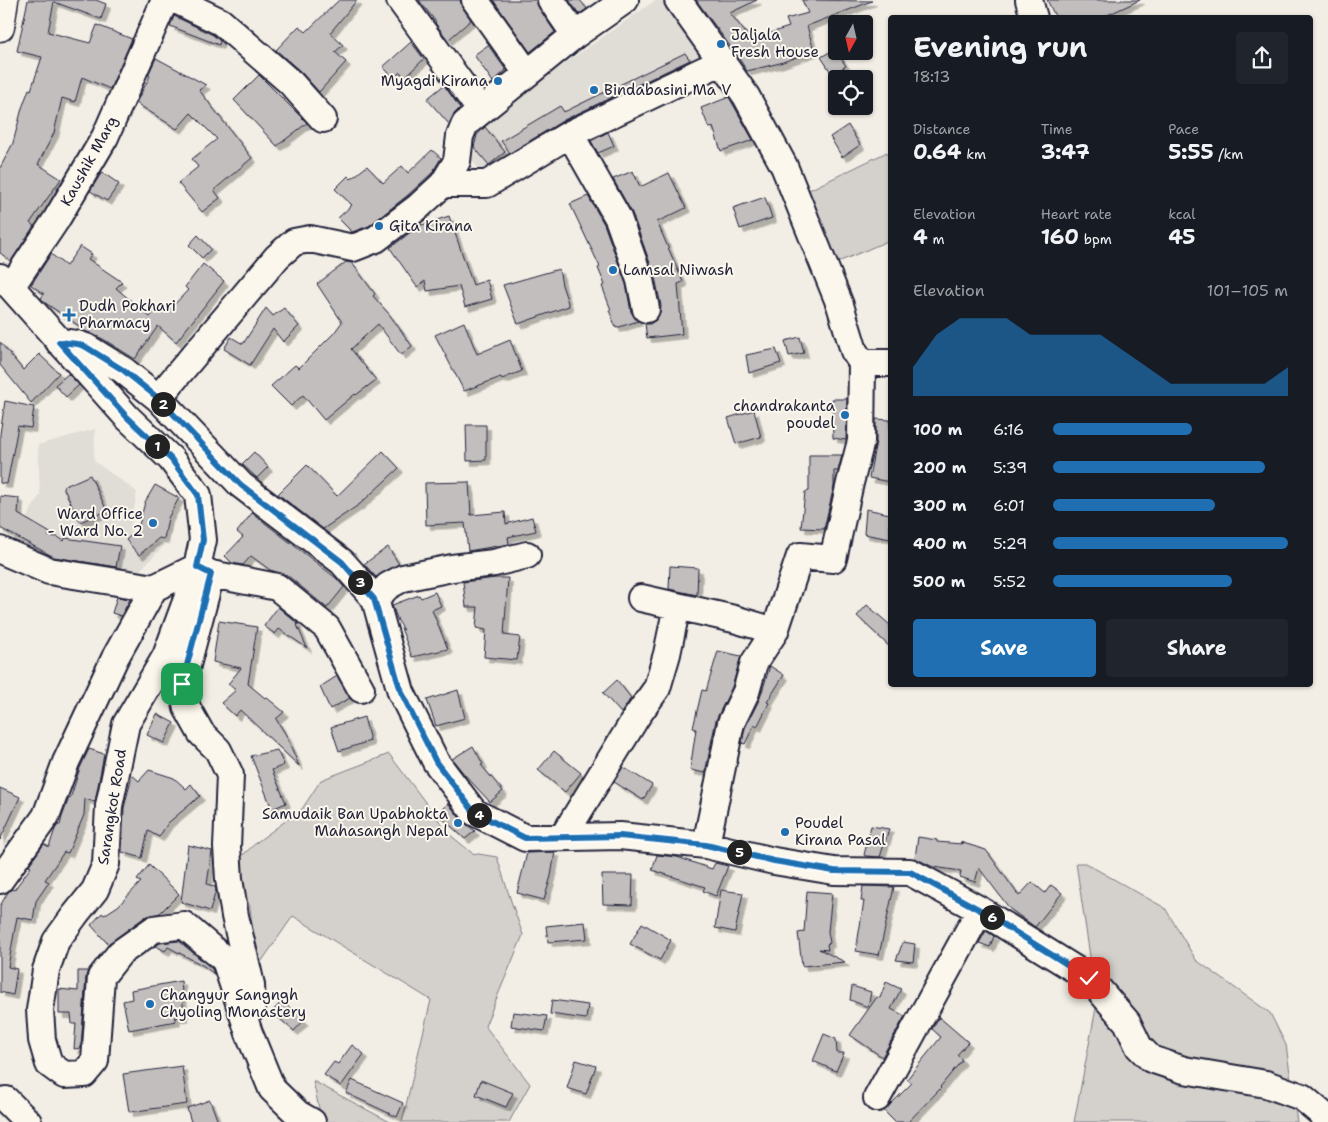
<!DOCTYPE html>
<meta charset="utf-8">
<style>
body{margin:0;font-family:"Shantell Sans",sans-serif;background:#20242c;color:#f1f3f6;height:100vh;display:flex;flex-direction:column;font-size:19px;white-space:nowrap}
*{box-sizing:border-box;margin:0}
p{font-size:16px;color:#9ea1a6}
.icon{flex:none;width:28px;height:28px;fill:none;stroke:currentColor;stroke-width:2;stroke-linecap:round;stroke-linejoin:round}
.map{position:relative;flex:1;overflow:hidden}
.sheet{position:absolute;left:888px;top:15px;width:425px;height:672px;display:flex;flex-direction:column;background:#171b24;border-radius:5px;box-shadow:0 1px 4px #0004}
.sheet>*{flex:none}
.needle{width:32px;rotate:188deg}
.fabs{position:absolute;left:828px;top:15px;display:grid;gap:10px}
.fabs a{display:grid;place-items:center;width:45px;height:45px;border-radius:5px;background:#171b24;box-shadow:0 1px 4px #0004;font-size:25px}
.pin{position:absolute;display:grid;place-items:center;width:42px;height:42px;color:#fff;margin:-21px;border-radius:10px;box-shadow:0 2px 8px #0006}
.km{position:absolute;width:25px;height:25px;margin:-12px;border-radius:50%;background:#222;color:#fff;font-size:14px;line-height:25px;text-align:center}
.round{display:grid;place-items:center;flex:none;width:52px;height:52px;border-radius:5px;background:#20242c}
.overview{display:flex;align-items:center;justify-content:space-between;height:85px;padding:0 25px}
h1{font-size:28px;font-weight:700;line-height:38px}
.stats{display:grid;grid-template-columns:repeat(3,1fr);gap:8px;height:85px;padding:5px 25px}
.stats div{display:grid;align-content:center}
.stats b{font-size:21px;font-weight:700}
.stats small{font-size:14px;font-weight:400}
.stats p{font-size:14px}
.chart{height:140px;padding:10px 25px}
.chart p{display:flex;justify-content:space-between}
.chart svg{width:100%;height:90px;margin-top:5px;fill:#1f6fb2;opacity:.7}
.cta{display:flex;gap:10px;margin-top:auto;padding:10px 25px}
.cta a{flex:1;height:58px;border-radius:5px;background:#1f6fb2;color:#fff;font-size:20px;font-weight:700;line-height:58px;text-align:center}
.cta a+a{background:#20242c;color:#f1f3f6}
ul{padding:0 25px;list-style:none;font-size:16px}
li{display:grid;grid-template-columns:80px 60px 1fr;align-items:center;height:38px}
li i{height:12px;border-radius:6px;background:#1f6fb2}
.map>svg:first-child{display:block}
.built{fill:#e0dcd6}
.green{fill:#d4d1cc;stroke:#7b7a84}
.building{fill:#c2bebe;stroke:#22223b;filter:url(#shadow)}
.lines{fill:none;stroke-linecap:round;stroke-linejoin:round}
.minor-casing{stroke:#22223b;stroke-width:30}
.highway-casing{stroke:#22223b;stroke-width:31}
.minor{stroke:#fbf7ec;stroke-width:26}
.highway{stroke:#fbf7ec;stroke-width:28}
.route-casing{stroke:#fff;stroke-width:10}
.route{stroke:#1f6fb2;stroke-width:6}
.poi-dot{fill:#1f6fb2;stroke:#fbf7ec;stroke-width:2}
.labels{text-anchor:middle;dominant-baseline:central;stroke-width:4;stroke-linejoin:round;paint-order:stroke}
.poi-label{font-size:15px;fill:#22223b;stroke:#fbf7ec;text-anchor:start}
.street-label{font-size:15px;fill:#22223b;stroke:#fbf7ec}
</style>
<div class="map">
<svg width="1328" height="1122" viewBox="0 0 1328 1122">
<defs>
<filter id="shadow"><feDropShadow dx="4.5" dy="4.5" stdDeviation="0" flood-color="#0004"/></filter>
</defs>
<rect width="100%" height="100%" fill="#f2eee5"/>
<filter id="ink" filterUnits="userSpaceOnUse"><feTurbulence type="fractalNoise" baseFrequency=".02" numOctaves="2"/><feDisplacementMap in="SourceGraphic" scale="10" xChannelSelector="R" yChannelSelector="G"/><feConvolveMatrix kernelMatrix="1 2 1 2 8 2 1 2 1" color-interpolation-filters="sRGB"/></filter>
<g filter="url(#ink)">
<path class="built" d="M656 0H672L714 64 486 179 462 146 491 115Z
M95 429 94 461 137 492 130 531 165 545 129 581 58 570 12 543 40 495 38 445Z"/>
<path class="green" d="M887 152 890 161V240L829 266 803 193Z
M389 754 449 834 472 853 497 857 510 898 523 935 485 1026 530 1084 509 1122H402L431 1000 293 916 257 968 250 907 232 865 257 842 302 809 321 780Z
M1076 863H1085L1165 908 1196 960 1270 1013 1286 1045 1297 1122H1074L1097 1003Z
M313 1081 390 1122H322Z"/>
<path class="building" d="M28 0H96L106 4 101 19 54 2 48 32 90 43 97 25 132 39 110 89 82 77 75 102 62 98 54 133 38 164 61 179 30 223 34 226 11 261 0 253V168L13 143 22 108 29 89 31 90 42 57 17 51Z
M339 0H357L330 33 343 45 335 52 346 62 319 92 301 72 276 50 299 26 306 32Z
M419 0H460L463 8 471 20 448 40 435 23 436 22Z
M493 0H536L539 8 555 32 530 52Z
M569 0H580L587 9 579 14Z
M696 0H757L730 13 752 41 761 36 789 27 786 19 808 13 802 0 872 1 807 26 814 51 780 63 747 71 736 54Z
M1047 0H1140L1101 18H1056Z
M174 16 213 35 220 41 219 45 170 26Z
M411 42 424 59 405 77 400 72 394 78 383 67Z
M488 45 506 70 493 82 474 55Z
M835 49 846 66 832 74 821 57Z
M685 53 690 60 564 120 510 153 501 141 560 106 564 112Z
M156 58 206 85 199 90 252 158 214 190 220 198 202 212 178 183 198 167 192 159 217 139 191 113 177 129 136 103 150 76 148 75Z
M259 75 307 123 277 146 234 100Z
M444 85 460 108 455 113 449 124 427 99Z
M729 97 753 140 721 151 713 127 709 128 701 108Z
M848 125 860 145 842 157 830 137Z
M485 127 505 152 489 165 474 147 477 135Z
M608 132 614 146 598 153 591 141Z
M432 150 441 158 432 173 408 195 369 226 352 232 338 218 352 205 335 189 348 176 351 179 367 166 383 183 402 166 408 173Z
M633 171 640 187 669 173 686 208 657 222 683 282 678 284 682 334 647 338 645 324H650L656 320 660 313 661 306 655 277 632 213 613 179Z
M102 172 119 184 107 201 90 191Z
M588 196 604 224 626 284 631 312 638 321 616 328 609 310H611L602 286 605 285 598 268 600 267 570 204Z
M765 197 772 218 740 229 733 208Z
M449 216 473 285 487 280 492 299 465 307 459 286 427 291 425 281 417 287 390 248 421 224 422 225Z
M198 235 211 249 202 258 189 245Z
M80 246 92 254 88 259 122 282 116 288 150 317 161 304 169 310 188 290 185 287 203 264 224 281 176 342 158 326 135 359 103 339 82 330V328L44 302 41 298 44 294 31 285 51 254 66 266Z
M346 262 352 263 375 294 373 296 389 314 412 346 401 355 378 324 351 349 376 380 356 395 355 394 324 420 303 395 291 406 271 386 295 365 299 368 334 333 342 322 317 284Z
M559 269 562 285 569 306 518 324 503 285Z
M266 308 273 316 284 308 299 326 283 342 273 329 250 365 224 349 231 337 243 344Z
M464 322 477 354 510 340 522 371 502 379 501 377 464 391 435 335Z
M800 337 804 353 789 356 785 341Z
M0 342 23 370 39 354 59 373 31 403 0 365Z
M776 349 781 363 749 373 746 355Z
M68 374 79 385 66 397 55 385Z
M832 399H847L846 440 833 438Z
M5 401 34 407 31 428 18 426 7 484 0 483V434Z
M754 410 761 437 736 444 728 418Z
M876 419 890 420V482L869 478 876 441Z
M466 425H486V460L467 461Z
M383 451 399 468 360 504 323 529 278 494 307 465 337 496Z
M254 452 268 467 257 478 242 464Z
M809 455H842L838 471H834V486L824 529 801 528 805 492 809 491Z
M90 475 107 511 80 522 63 487Z
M469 482 471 515 505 512 506 524 532 517 536 531 508 537 509 544 468 551 465 523 426 525 425 483Z
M155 485 179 498 168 518 164 539 159 538 139 555 126 540 138 529 145 502Z
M0 496 19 498 18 514 52 534 48 536 58 537 64 541 65 538 120 546 116 567 54 557 0 528Z
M866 509 890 514V539L864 534Z
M252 513 336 578 344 587 327 608 287 575 270 570 251 556 243 565 232 563 225 556 243 537 237 532Z
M388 547 399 564 376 577 364 564Z
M670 566 698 568 697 595 669 589Z
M496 578H508L504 635 520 637 517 660 484 657 486 630 476 628 478 607H466L463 582Z
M435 592 441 606 432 610 448 649 412 657 401 628 404 630 398 621 392 605 419 595 421 598Z
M117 597 130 599 121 616 112 613Z
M867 605 890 625V647L857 616Z
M278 607 298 624 297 625 307 648 279 629 275 634 264 626Z
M219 621 257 627 248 684 265 698 266 697 284 712 276 719 286 735 299 766 240 710 235 716 221 703 236 690 228 684 241 668 213 662Z
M718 651 741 656 732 687 716 720 705 773 690 770 696 729 693 728 702 690 706 691Z
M770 666 784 675 767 702 769 703 757 727 754 725 745 744 742 743 745 728 760 698Z
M337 676 350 698 330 709 320 687Z
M617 680 631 698 621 713 603 693Z
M458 690 465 718 436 726 427 700Z
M157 714 174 723 164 743 147 735Z
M364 717 370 741 339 751 331 727Z
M473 746 483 764 481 765 503 791 490 802 465 775 452 759Z
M89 749 104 754 95 802 85 799 84 815 68 853 64 852 45 880 49 882 36 901 33 920 17 917 8 967 17 969 13 995 0 992V906L8 892 12 889 14 890 31 867 28 866 44 844 49 847 55 829 58 825H60L62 817 69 798 70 799 80 768Z
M277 750 284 765 272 770 286 803 272 809 251 756Z
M554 751 581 773 565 792 538 770Z
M623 767 652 785 643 800 614 782Z
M149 770 174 778 186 789 191 784 200 796 168 823 159 837 148 831 142 858 122 852 124 808 132 775 139 781Z
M0 788 20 797 0 840Z
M448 803 462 821 475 831 465 839 439 815Z
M871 826 889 829 880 857 866 856 864 855Z
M918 837 937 840V842L962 844 960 842 986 850 1019 896 1032 882 1045 893 1051 885 1062 893 1035 927 1010 909 979 868 975 882 960 877 961 871 933 867 915 858Z
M188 845 212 851 207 884 215 887 216 890 210 911 181 902Z
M555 852 551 876 544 900 517 893 527 853Z
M657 855 677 857 712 869 715 863 728 866 716 896 703 891 705 887 652 870Z
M149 865 179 894 160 913 145 917 108 944 91 925 102 913 104 915 118 906 141 882 137 880Z
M602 875H633L632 905 603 904Z
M863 886 894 887 879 955 856 951 864 901H861Z
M721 890 743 893 735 932 715 928Z
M807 891 832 893 828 932 830 943 827 944 828 950 819 949 845 962 802 966 798 933 804 932Z
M585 922 587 939 548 942 546 926Z
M642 923 671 940 660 960 630 944Z
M986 931 994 936 990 947 979 943Z
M179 941 212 969 214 974 204 966 168 947 165 951 156 946 160 943Z
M903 942 915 944 913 962 896 960Z
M78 971H88L86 976 81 1048 74 1049 76 1024H72L71 1014H59V989L78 991Z
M181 981 184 1017H175L176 1021 129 1030 123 1001 132 999 131 990Z
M886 982 901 989 891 1009 905 1016 882 1057 850 1035 877 997 880 998Z
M852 986 871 992 868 1007 850 1000Z
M552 1000 588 1005 586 1019 550 1014Z
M282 1001 304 1020 294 1031 272 1012Z
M513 1012 547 1016 544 1031 511 1026Z
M939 1017 968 1042 957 1055 962 1060 940 1087 941 1088 908 1122H895L884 1111 912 1083 907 1079 941 1037 932 1029Z
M824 1034 836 1039 837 1053H844L836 1071 813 1061Z
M352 1045 364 1054 341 1086 324 1075 334 1062 338 1064Z
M576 1060 596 1066 586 1094 567 1088Z
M182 1066 187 1104 129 1112 123 1074Z
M352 1080 403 1103 397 1117 346 1093Z
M481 1080 513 1093 506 1107 476 1095Z
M210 1100 218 1122H191L187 1108Z"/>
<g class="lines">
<defs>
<path id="minor" d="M176 0 221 22 291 83 323 119
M400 0 481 111
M475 0 527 73
M551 0 575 35
M678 0 746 96 784 166 840 305 854 351 862 363H890
M1029 0 1034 18
M443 184H487L570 134
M0 277 11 287 127 417 171 459 198 495 203 540 197 567 190 591 166 656 126 724 109 806 106 864 95 890 75 915 56 941 46 970 40 1010 42 1040 49 1064 64 1075 84 1074 95 1061 101 977 120 953 154 929 184 925 225 960 249 1033 272 1089 298 1114 312 1122
M11 287 56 220 105 137 165 0
M646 309 640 280 618 218 570 134 723 61
M59 342 77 344 86 347 123 370 158 398 241 485 342 562 375 599 401 692 436 762 474 812 525 838 620 836 706 845 774 861 834 871 910 872 980 910 1089 978 1127 1022 1139 1047 1151 1059 1184 1070 1266 1084 1302 1097 1328 1119
M158 398 277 257 294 242 310 239 353 248 376 239 418 207 443 184 457 161 460 136 465 124 575 35 625 0
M0 550 49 571 154 588
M209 582 182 684 187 708 201 733 218 750 230 775 227 847 229 879 235 916 251 985 252 1008
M641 598 734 619 775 631
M375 599 388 586 403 578 452 568 494 563 527 555
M563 837 637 716 657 688 667 654 677 606
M706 845 731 723 746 692 754 663 775 631 800 556 833 559 850 483 861 441 862 363
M0 880 46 816 66 762 115 658 154 588 197 567 211 574 277 587 327 628 361 689
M877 1098 980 910
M6 1100 28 1122"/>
<path id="highway" d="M0 27 4 0"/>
</defs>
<use href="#minor" class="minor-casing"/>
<use href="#highway" class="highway-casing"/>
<use href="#minor" class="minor"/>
<use href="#highway" class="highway"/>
</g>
</g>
<g class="lines" filter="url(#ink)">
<defs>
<path id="route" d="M182 684 211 574 197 567 203 540 198 495 171 459 127 417 59 342 78 344 86 347 123 370 158 398 241 485 342 562 374 599 401 692 436 762 474 812 525 838 620 836 706 845 774 861 834 871 910 872 980 910 1089 978"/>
</defs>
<use href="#route" class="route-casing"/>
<use href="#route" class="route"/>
</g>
<g class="poi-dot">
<circle cx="721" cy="44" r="5"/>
<circle cx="498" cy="81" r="5"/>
<circle cx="594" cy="90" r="5"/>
<circle cx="379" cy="226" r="5"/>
<circle cx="613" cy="270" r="5"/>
<path d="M66.5 307.5h5v5h5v5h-5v5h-5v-5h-5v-5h5z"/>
<circle cx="845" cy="415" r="5"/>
<circle cx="153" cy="523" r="5"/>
<circle cx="458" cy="823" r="5"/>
<circle cx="785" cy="832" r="5"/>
<circle cx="150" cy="1004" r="5"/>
</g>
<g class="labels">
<g class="poi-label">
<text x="731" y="35">Jaljala<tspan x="731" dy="17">Fresh House</tspan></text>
<text x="488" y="81" text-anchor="end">Myagdi Kirana</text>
<text x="604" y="90">Bindabasini Ma V</text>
<text x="389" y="226">Gita Kirana</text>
<text x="623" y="270">Lamsal Niwash</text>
<text x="79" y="306">Dudh Pokhari<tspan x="79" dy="17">Pharmacy</tspan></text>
<text x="835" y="406" text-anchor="end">chandrakanta<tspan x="835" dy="17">poudel</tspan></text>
<text x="143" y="514" text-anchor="end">Ward Office<tspan x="143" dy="17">- Ward No. 2</tspan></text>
<text x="448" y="814" text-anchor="end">Samudaik Ban Upabhokta<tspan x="448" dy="17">Mahasangh Nepal</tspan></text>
<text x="795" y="823">Poudel<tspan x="795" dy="17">Kirana Pasal</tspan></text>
<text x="160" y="995">Changyur Sangngh<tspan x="160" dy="17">Chyoling Monastery</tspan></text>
</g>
<g class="street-label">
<text transform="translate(89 161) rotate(-61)">Kaushik Marg</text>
<text transform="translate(112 807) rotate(-81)">Sarangkot Road</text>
</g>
</g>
</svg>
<div class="fabs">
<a><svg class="needle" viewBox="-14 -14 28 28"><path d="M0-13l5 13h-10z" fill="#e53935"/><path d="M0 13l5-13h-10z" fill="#9ea1a6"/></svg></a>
<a><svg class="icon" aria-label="locate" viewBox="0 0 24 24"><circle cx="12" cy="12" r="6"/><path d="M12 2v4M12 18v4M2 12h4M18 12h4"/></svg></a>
</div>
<div class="pin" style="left:182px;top:684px;background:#1e9e55"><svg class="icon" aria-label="arrive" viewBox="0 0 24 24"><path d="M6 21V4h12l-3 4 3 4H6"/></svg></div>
<div class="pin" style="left:1089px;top:978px;background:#d93025"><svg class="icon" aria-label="check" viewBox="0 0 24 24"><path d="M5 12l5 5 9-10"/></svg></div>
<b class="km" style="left:157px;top:446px">1</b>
<b class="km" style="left:163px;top:404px">2</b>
<b class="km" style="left:360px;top:582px">3</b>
<b class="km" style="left:479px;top:815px">4</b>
<b class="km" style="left:739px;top:852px">5</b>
<b class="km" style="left:992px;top:917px">6</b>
<section class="sheet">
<div class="overview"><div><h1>Evening run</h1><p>18:13</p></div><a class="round"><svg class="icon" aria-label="share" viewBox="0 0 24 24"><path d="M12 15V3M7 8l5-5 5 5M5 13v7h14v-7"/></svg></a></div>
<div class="stats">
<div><p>Distance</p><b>0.64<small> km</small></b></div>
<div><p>Time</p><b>3:47</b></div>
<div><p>Pace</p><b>5:55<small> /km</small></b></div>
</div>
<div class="stats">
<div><p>Elevation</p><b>4<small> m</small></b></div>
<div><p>Heart rate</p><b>160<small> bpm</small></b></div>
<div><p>kcal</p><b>45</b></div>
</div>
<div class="chart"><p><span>Elevation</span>101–105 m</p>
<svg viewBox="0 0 160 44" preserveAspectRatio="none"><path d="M0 44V30L10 14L20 6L30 6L40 6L50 14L60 14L70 14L80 14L90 22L100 30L110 38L120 38L130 38L140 38L150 38L160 30V44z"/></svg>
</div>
<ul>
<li><b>100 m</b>6:16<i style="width:59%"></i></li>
<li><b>200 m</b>5:39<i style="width:90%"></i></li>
<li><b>300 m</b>6:01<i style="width:69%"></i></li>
<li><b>400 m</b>5:29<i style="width:100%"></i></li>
<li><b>500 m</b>5:52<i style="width:76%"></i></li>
</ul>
<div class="cta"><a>Save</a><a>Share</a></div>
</section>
</div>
